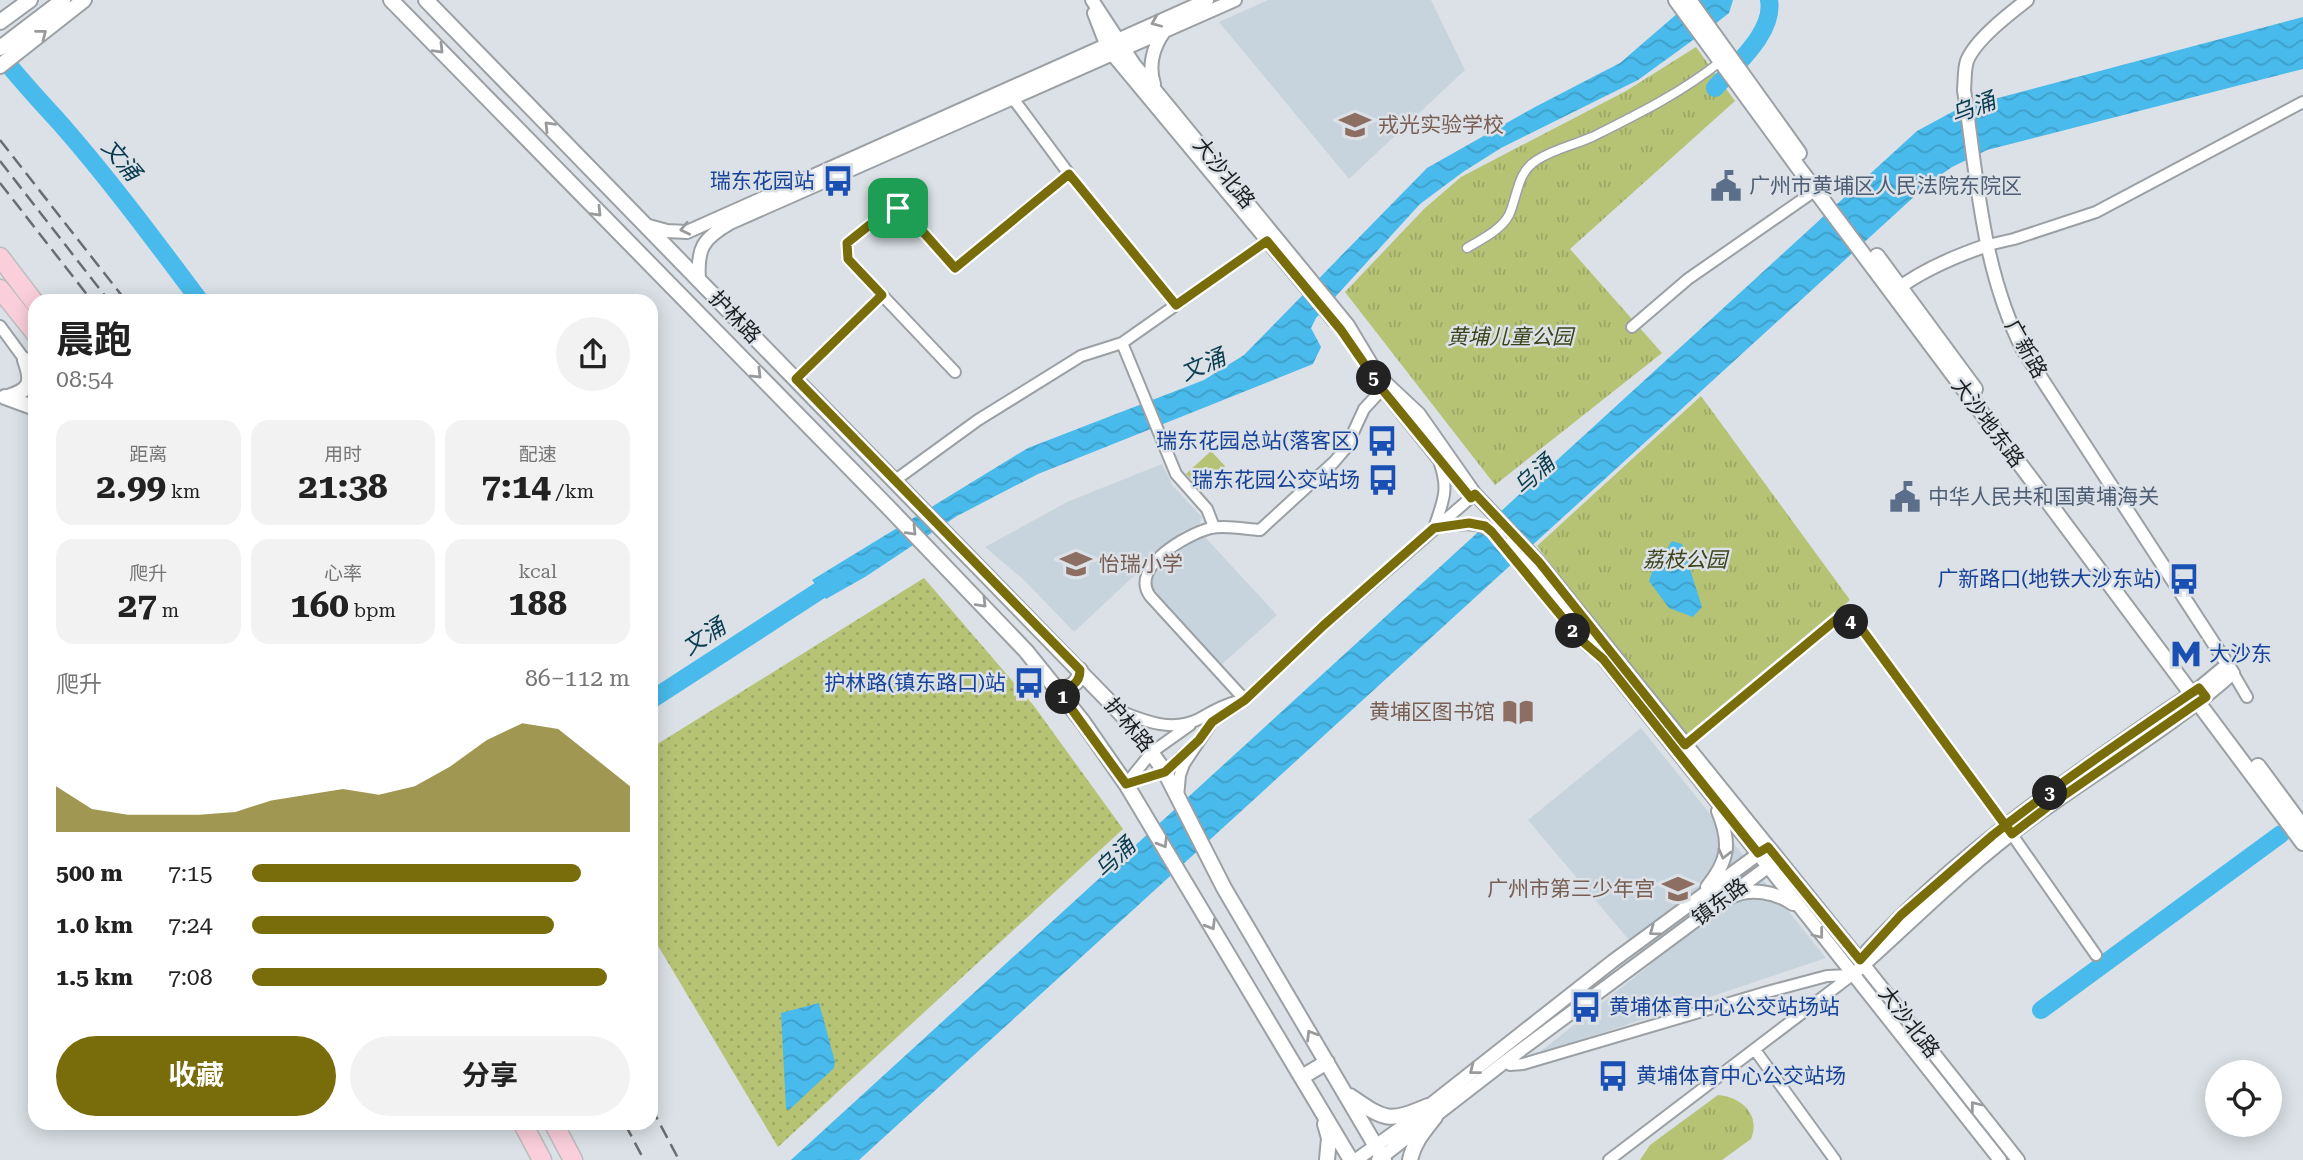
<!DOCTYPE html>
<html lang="zh">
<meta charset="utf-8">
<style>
body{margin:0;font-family:"Roboto Serif","Noto Sans SC",serif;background:#f2f2f2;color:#222;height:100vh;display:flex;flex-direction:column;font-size:26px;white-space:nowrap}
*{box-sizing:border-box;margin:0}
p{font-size:23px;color:#767676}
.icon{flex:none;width:38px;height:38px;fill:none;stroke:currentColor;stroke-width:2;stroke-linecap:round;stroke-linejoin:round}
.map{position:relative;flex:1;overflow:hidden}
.panel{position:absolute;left:28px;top:294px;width:630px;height:836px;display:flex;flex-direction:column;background:#fff;border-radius:21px;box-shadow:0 4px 18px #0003}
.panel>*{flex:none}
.controls{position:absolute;left:2205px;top:1060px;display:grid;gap:14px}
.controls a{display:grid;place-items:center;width:77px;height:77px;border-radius:50%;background:#fff;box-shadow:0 4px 18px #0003;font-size:35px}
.pin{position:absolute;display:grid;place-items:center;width:60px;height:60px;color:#fff;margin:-30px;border-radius:14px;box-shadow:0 4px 10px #0006}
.km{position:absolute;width:35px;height:35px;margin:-18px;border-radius:50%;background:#222;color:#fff;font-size:19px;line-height:35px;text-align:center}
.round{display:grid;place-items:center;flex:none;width:74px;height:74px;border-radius:37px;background:#f2f2f2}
.head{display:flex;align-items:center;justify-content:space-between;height:119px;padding:0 28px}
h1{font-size:38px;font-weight:700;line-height:52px}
.figures{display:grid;grid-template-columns:repeat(3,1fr);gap:10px;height:119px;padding:7px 28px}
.figures div{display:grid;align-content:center;border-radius:18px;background:#f2f2f2;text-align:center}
.figures b{font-size:35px;font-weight:700}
.figures small{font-size:19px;font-weight:400}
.figures p{font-size:19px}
.chart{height:196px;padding:14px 28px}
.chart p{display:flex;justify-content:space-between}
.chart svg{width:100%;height:126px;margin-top:7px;fill:#786d0a;opacity:.7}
.primary-button{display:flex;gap:14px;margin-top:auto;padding:14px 28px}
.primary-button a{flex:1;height:80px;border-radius:42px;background:#786d0a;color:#fff;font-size:28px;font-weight:700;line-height:80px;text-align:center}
.primary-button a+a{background:#f2f2f2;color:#222}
ul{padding:0 28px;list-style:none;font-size:23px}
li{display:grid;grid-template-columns:112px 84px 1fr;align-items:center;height:52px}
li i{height:18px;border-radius:9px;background:#786d0a}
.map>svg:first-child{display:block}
.built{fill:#c8d4dd}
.grass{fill:url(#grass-dots)}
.park{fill:url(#park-tufts)}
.pitch{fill:#b6c375}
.water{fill:url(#water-waves)}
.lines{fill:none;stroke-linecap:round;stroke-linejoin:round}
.river{stroke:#48baeb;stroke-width:18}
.pedestrian-casing{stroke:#9ba0a4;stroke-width:11}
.minor-casing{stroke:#9ba0a4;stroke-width:14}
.tertiary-casing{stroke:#9ba0a4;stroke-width:16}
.secondary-casing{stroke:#9ba0a4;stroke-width:18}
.trunk-casing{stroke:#bbbcbc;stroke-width:21}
.pedestrian{stroke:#fff;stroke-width:8}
.minor{stroke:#fff;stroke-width:10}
.tertiary{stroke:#fff;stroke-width:12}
.secondary{stroke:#fff;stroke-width:14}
.trunk{stroke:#facfdb;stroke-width:18}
.rail{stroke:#696d70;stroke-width:2.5;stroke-dasharray:14 7;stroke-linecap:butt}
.oneway{stroke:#999a9b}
.route-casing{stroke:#fff;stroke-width:14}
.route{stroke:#786d0a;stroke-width:9}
.labels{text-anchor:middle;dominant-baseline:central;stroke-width:5;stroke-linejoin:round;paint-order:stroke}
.education-label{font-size:21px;fill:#785e54;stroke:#dbe1e6;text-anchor:start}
.street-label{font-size:21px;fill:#1c1e20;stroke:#dbe1e6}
.transit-label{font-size:21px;fill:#164399;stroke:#dbe1e6;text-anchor:end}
.service-label{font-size:21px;fill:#4e5e75;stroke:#dbe1e6;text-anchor:start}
.park-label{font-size:21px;font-style:italic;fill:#3c4219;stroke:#dbe1e6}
.water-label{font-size:23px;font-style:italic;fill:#093c50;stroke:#dbe1e6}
</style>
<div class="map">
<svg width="2303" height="1160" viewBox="0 0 2303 1160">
<defs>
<pattern id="grass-dots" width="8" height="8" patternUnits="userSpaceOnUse" patternTransform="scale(1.75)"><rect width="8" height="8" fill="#b6c375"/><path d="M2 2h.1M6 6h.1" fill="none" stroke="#9ca765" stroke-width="1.8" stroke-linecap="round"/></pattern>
<pattern id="park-tufts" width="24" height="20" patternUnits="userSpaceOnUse" patternTransform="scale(1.75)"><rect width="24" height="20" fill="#b6c375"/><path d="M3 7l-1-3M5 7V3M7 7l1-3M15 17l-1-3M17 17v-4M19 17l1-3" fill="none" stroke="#9ca765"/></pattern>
<pattern id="water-waves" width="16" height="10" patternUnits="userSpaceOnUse" patternTransform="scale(1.75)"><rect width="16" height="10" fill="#48baeb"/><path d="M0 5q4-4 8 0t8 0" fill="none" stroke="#3e9fc9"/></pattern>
</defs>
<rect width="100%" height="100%" fill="#dbe1e6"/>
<path class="built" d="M1268 0H1431L1465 70 1349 179 1219 22Z
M1162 464 1173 486 1202 517 1199 526 1182 531 1074 632 1025 581 985 547 1067 502Z
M1204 536 1277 615 1221 665 1154 597 1147 583 1153 567 1178 543Z
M1641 728 1826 958 1536 1055 1650 965 1528 820Z"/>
<path class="grass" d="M924 578 1034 706 1123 829 778 1147 651 934V748Z"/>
<path class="park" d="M1696 47 1735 101 1570 249 1662 353 1495 485 1345 292 1424 209 1461 177 1626 91Z
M1701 396 1850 600 1686 740 1537 546Z
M1718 1095C1741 1097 1761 1114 1751 1139L1722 1160H1640L1650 1145Z"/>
<path class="pitch" d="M1211 451 1225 466 1201 489 1186 474Z"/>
<path class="water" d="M1693 0H1733L1729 13 1715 24 1638 80 1501 148 1463 172 1420 204 1316 318 1311 328 1321 347 1313 364 1038 474 957 516 865 577 826 599 812 580 1028 448 1204 380 1244 355 1427 168 1535 107 1620 63Z
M2303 17V69L1987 150 1952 167 1928 184 859 1160H791L1917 131 1954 111 1979 103Z
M1672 541 1682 544 1702 607 1693 617 1669 608 1649 581 1652 572Z
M819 1003 835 1062 834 1068 789 1110 786 1108 781 1013Z"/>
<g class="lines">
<path class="river" d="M0 54C19 79 39 100 60 123 110 180 155 241 200 301
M1715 88C1735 65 1775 32 1769 0
M651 700 839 578
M2041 1010 2281 834"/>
<defs>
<path id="pedestrian" d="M1467 248C1482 239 1501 230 1509 215 1518 195 1517 172 1537 160 1554 149 1574 145 1592 137 1636 115 1683 92 1721 61"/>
<path id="minor" d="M1009 93 1069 174 1176 305
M1988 245 2014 239 2096 212 2303 102
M0 326 25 360
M1632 327 1688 279 1816 190
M1122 343 1176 474 1207 509 1214 527
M955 372 848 259 847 243 887 211 898 208 916 224 955 268 1069 174
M796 379 882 295
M894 481 978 420 1081 356 1122 343 1267 241
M1435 525C1443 501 1449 490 1440 464
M1434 528C1454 526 1475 519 1492 532L1581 640 1591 649
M2233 673 2247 697
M1245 700 1150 596C1129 567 1187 534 1211 528 1226 525 1245 529 1260 530L1334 462 1346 448 1364 409 1387 384
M1122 712C1147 722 1173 732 1199 719 1214 711 1218 707 1235 702
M1685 745 1838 618 1858 624 2006 826 2096 955
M1126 784 1152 752 1190 725
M1126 784 1165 772 1187 751
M1178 797 1180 775 1184 764 1212 722 1245 700 1324 625 1475 494
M1755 1050 1835 1160
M1506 1061 1510 1065 1523 1064 1767 992 1827 976 1852 975
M1609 1160 1852 975"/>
<path id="tertiary" d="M1092 0 1134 64 1348 325 1372 365 1387 384 1419 414 1475 494 1539 562 1860 960 2018 1160
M1094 13 1106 44 1112 54 1334 321
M1154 84C1148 66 1153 47 1164 32
M645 225 667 231 687 232 1207 0
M699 280C697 249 702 239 730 223L1235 0
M1892 293C1920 271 1955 256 1988 245
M1379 384 1455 479
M1510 544 1539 577 2000 1160
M1707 887C1729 860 1731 843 1718 811
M1731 897C1750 887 1776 892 1793 904
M1867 951C1962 847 2084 767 2199 688L2228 664
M1858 970C1913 921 1966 867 2026 823 2094 772 2170 730 2233 673L2023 350C1982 270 1977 177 1964 90 1965 81 1964 70 1967 61 1975 40 2009 14 2027 0
M1356 1160 1402 1127 1613 961 1765 849
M1378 1160 1506 1061 1769 866 1768 858"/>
<path id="secondary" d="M391 0 889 508 1026 651 1083 722 1126 784 1351 1160
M426 0 1131 724 1165 772 1224 888 1384 1160
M1676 0 1798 167 2303 843
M1689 0 1799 153
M0 22 30 0
M0 48 63 0
M0 66 84 0
M1877 256 1975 389
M5 397 35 408
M8 397C31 390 33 382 25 360
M1057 689C1069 689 1080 684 1080 670
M2258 766 2303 827
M1302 1077 1327 1062
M1350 1096C1385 1120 1388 1123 1428 1106
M1325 1124 1329 1138 1327 1160
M1410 1160C1414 1142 1424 1131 1435 1117"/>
<path id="trunk" d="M0 257 35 303
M0 289 35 333
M523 1124 542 1160
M554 1124 573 1160"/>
</defs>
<use href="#pedestrian" class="pedestrian-casing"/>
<use href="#minor" class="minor-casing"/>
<use href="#tertiary" class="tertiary-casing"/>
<use href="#secondary" class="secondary-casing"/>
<use href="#trunk" class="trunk-casing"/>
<use href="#pedestrian" class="pedestrian"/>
<use href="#minor" class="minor"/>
<use href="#tertiary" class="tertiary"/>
<use href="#secondary" class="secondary"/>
<use href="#trunk" class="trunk"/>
<path class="rail" d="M0 140 126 301
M0 161 109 301
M0 183 92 301
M651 1107 679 1160
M625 1124 644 1160"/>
</g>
<defs><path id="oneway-chevron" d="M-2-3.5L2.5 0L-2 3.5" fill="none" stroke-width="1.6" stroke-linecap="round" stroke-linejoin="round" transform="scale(1.75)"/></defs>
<g class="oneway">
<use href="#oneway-chevron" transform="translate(1156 22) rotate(157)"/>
<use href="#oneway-chevron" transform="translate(42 34) rotate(-38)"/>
<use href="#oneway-chevron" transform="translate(439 49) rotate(46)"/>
<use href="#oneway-chevron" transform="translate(549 126) rotate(-134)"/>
<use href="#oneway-chevron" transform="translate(597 212) rotate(46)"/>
<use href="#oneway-chevron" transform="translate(685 229) rotate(168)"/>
<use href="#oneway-chevron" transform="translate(757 374) rotate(45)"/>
<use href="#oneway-chevron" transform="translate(912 531) rotate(46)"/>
<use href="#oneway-chevron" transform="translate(982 603) rotate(46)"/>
<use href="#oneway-chevron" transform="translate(1163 843) rotate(59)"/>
<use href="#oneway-chevron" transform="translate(1724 854) rotate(104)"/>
<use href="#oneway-chevron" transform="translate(1211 925) rotate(59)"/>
<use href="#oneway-chevron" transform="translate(1654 931) rotate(144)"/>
<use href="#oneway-chevron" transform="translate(1819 934) rotate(52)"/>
<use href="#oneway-chevron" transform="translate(1311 1035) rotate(-121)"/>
<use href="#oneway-chevron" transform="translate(1474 1070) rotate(142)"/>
<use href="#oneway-chevron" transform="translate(1975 1106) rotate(-128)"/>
</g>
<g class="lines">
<defs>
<path id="route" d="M898 208 887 211 847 243 848 259 882 295 796 379 1080 670C1080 684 1069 689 1057 689L1126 784 1165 772 1199 740 1212 722 1245 700 1324 625 1434 528 1469 523 1485 526 1492 532 1581 640 1603 659 1758 853 1768 847 1860 960 1901 915 1993 835C2059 783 2130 735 2199 688L2206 697 2050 805 2012 834 2006 826 1858 624 1838 618 1685 745 1539 562 1475 494 1471 498 1381 388 1341 330 1267 241 1176 305 1069 174 955 268 916 224 898 208"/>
</defs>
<use href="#route" class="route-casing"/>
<use href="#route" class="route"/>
</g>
<defs>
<symbol id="school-bare" viewBox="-9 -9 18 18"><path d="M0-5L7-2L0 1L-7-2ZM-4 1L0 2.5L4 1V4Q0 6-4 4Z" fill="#8d6e63" stroke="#dbe1e6" stroke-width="2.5" paint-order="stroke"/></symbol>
<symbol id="bus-bare" viewBox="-9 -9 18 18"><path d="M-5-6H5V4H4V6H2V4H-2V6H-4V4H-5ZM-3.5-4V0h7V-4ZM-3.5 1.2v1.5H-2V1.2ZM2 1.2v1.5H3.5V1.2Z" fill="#1a4fb4" stroke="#dbe1e6" stroke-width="2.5" paint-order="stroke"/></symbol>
<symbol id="civic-bare" viewBox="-9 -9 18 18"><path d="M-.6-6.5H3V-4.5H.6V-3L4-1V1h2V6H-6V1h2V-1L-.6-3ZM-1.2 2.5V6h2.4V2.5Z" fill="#5c6f8a" stroke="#dbe1e6" stroke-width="2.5" paint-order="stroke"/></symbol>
<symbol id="metro-bare" viewBox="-9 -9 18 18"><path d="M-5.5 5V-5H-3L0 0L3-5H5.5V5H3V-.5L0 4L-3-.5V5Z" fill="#1a4fb4" stroke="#dbe1e6" stroke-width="2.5" paint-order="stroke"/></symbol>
<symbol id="library-bare" viewBox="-9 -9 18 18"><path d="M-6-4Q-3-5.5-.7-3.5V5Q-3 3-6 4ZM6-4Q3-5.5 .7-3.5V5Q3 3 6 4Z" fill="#8d6e63" stroke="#dbe1e6" stroke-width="2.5" paint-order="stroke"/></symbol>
<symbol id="university-bare" viewBox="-9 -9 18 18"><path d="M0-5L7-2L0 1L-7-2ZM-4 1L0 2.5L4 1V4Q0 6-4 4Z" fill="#8d6e63" stroke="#dbe1e6" stroke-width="2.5" paint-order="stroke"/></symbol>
</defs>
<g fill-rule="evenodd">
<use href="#school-bare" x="1333" y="103" width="44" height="44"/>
<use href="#bus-bare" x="816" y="159" width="44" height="44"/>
<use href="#civic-bare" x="1704" y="164" width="44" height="44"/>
<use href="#bus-bare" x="1360" y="419" width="44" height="44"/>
<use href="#bus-bare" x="1361" y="458" width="44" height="44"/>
<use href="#civic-bare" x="1883" y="475" width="44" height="44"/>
<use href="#school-bare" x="1054" y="542" width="44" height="44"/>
<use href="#bus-bare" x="2162" y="557" width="44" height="44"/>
<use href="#metro-bare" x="2164" y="632" width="44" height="44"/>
<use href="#bus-bare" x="1007" y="661" width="44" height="44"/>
<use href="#library-bare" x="1496" y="690" width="44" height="44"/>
<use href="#university-bare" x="1656" y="867" width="44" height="44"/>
<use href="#bus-bare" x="1564" y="985" width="44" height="44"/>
<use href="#bus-bare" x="1591" y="1054" width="44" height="44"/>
</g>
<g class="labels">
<g class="education-label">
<text x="1378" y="125">戎光实验学校</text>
<text x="1099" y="564">怡瑞小学</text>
<text x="1495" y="712" text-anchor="end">黄埔区图书馆</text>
<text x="1655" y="889" text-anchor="end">广州市第三少年宫</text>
</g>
<g class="street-label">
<text transform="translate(1224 173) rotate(51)">大沙北路</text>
<text transform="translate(735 317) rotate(46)">护林路</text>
<text transform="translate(2026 349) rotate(61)">广新路</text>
<text transform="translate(1988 423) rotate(53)">大沙地东路</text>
<text transform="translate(1129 725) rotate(50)">护林路</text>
<text transform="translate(1720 902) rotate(-37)">镇东路</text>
<text transform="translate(1909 1022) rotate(52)">大沙北路</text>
</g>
<g class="transit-label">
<text x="815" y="181">瑞东花园站</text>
<text x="1359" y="441">瑞东花园总站(落客区)</text>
<text x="1360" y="480">瑞东花园公交站场</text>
<text x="2161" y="579">广新路口(地铁大沙东站)</text>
<text x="2209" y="654" text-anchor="start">大沙东</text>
<text x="1006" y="683">护林路(镇东路口)站</text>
<text x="1609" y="1007" text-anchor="start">黄埔体育中心公交站场站</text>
<text x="1636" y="1076" text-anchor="start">黄埔体育中心公交站场</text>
</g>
<g class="service-label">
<text x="1749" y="186">广州市黄埔区人民法院东院区</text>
<text x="1928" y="497">中华人民共和国黄埔海关</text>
</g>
<g class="park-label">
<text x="1510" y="337">黄埔儿童公园</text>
<text x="1685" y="560">荔枝公园</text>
</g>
<g class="water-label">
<text transform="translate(1973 108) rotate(-21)">乌涌</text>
<text transform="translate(121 160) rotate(50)">文涌</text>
<text transform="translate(1203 365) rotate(-23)">文涌</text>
<text transform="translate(1534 475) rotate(-42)">乌涌</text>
<text transform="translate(704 637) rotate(-33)">文涌</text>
<text transform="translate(1115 858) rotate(-43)">乌涌</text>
</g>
</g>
</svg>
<div class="controls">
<a><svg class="icon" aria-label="locate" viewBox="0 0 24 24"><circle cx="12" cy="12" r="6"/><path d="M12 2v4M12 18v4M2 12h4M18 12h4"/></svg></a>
</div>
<div class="pin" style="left:898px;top:208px;background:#1e9e55"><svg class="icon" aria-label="arrive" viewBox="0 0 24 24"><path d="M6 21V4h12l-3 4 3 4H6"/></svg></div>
<b class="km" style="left:1063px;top:697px">1</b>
<b class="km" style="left:1573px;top:631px">2</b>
<b class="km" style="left:2050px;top:793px">3</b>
<b class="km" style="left:1851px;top:622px">4</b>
<b class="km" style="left:1374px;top:378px">5</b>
<section class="panel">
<div class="head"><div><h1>晨跑</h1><p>08:54</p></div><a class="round"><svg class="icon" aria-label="share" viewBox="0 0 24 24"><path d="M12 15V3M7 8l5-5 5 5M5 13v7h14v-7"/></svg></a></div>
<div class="figures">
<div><p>距离</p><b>2.99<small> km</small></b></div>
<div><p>用时</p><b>21:38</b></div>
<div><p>配速</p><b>7:14<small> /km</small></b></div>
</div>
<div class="figures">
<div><p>爬升</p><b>27<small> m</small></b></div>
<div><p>心率</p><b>160<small> bpm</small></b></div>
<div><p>kcal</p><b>188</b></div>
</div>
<div class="chart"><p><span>爬升</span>86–112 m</p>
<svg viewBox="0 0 160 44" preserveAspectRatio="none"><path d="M0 44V28L10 36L20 38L30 38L40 38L50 37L60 33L70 31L80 29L90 31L100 28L110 21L120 12L130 6L140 8L150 18L160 28V44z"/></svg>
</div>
<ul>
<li><b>500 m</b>7:15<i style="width:87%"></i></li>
<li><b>1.0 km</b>7:24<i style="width:80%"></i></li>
<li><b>1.5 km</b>7:08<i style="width:94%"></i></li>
</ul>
<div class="primary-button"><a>收藏</a><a>分享</a></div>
</section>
</div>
